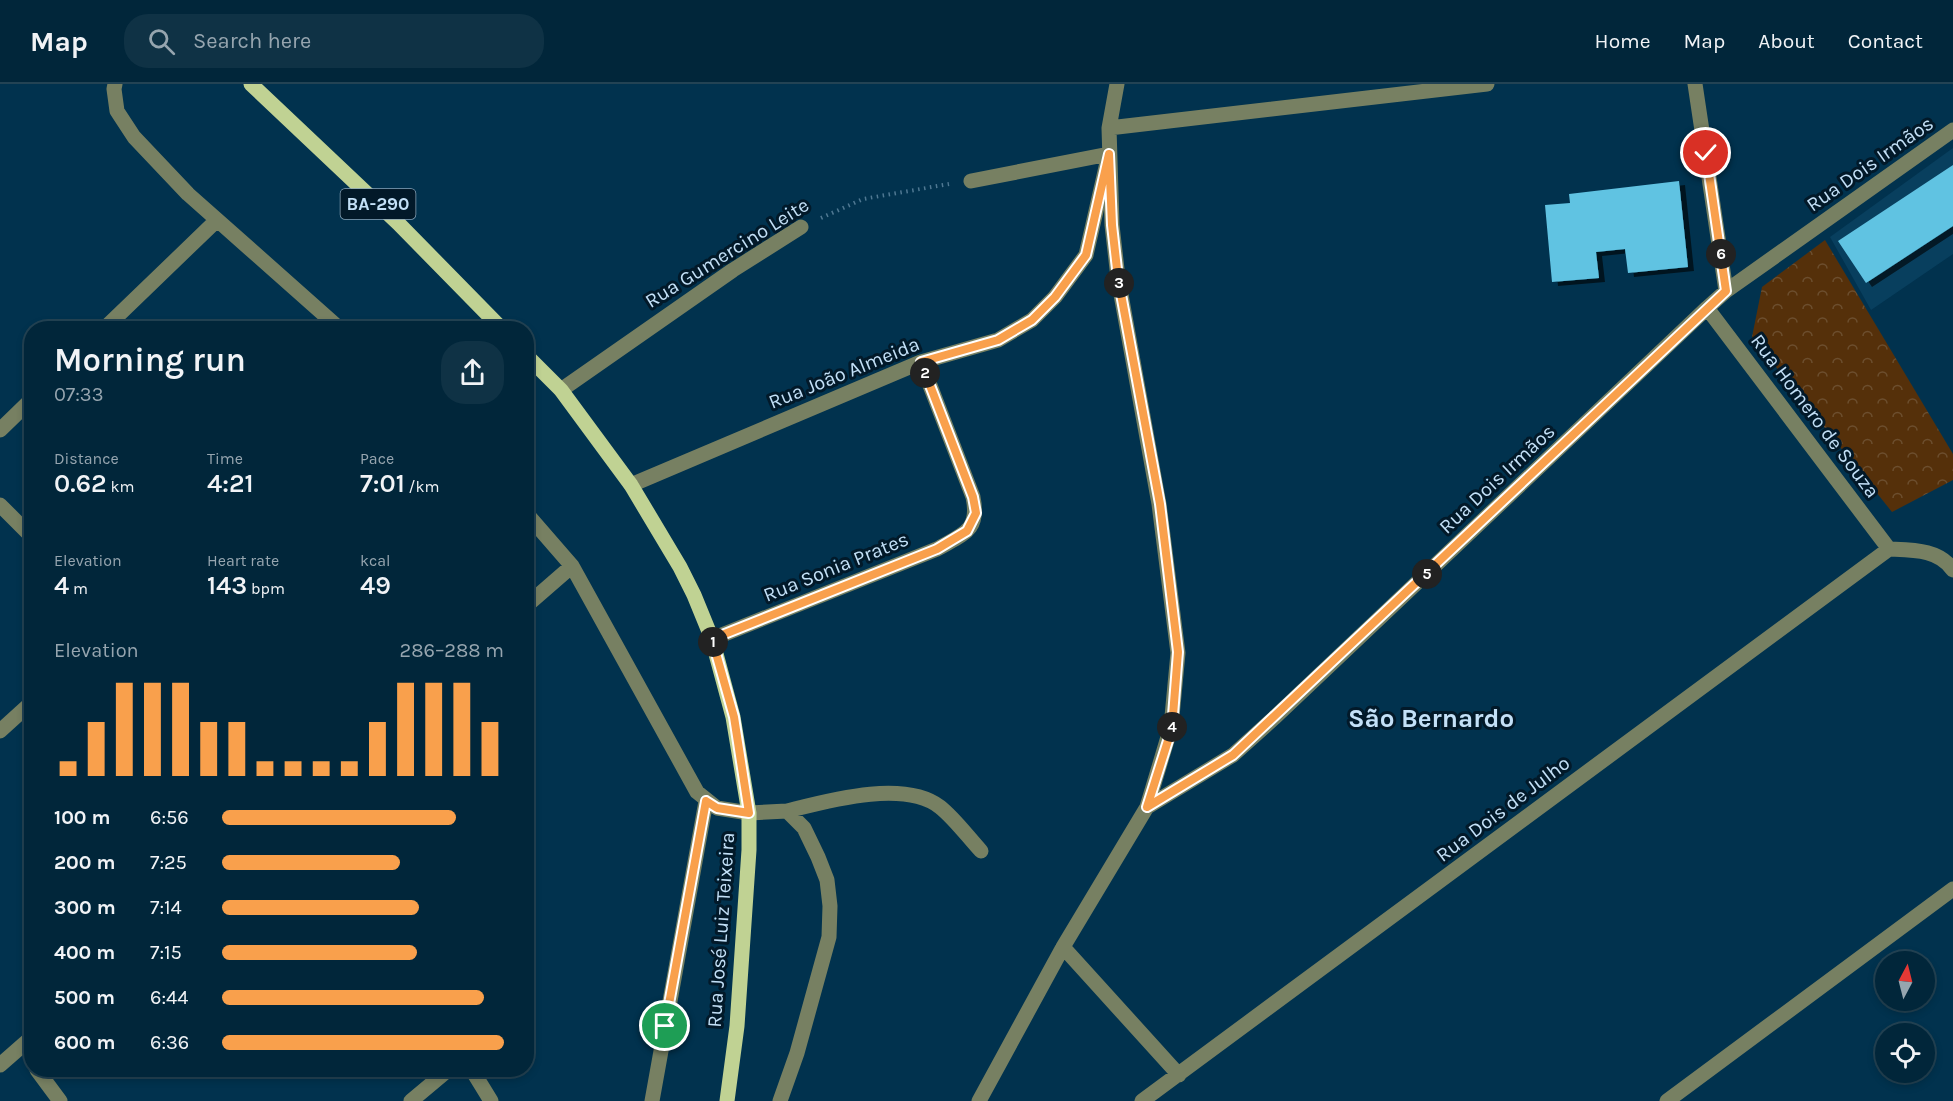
<!DOCTYPE html>
<meta charset="utf-8">
<style>
body{margin:0;font-family:Karla,sans-serif;background:#0f3245;color:#f1f3f6;height:100vh;display:flex;flex-direction:column;font-size:22px;white-space:nowrap}
*{box-sizing:border-box;margin:0}
p{font-size:20px;color:#96a5af}
.icon{flex:none;width:33px;height:33px;fill:none;stroke:currentColor;stroke-width:2;stroke-linecap:round;stroke-linejoin:round}
.map{position:relative;flex:1;overflow:hidden}
.sheet{position:absolute;left:24px;top:237px;width:510px;height:756px;display:flex;flex-direction:column;background:#01263a;border-radius:24px;box-shadow:0 3px 9px #0003,0 0 0 2px #234354}
.sheet>*{flex:none}
.needle{width:39px;rotate:7deg}
.controls{position:absolute;left:1875px;top:867px;display:grid;gap:12px}
.controls a{display:grid;place-items:center;width:60px;height:60px;border-radius:50%;background:#01263a;box-shadow:0 3px 9px #0003,0 0 0 2px #234354;font-size:30px}
.pin{position:absolute;display:grid;place-items:center;width:51px;height:51px;color:#fff;margin:-26px;border:3px solid #fff;border-radius:50%;box-shadow:0 2px 6px #0007}
.km{position:absolute;width:30px;height:30px;margin:-15px;border-radius:50%;background:#222;color:#fff;font-size:16px;line-height:30px;text-align:center}
.round{display:grid;place-items:center;flex:none;width:63px;height:63px;border-radius:24px;background:#0f3245}
.overview{display:flex;align-items:center;justify-content:space-between;height:102px;padding:0 30px}
h1{font-size:33px;font-weight:600;line-height:45px}
.stats{display:grid;grid-template-columns:repeat(3,1fr);gap:9px;height:102px;padding:6px 30px}
.stats div{display:grid;align-content:center}
.stats b{font-size:26px;font-weight:600}
.stats small{font-size:16px;font-weight:400}
.stats p{font-size:16px}
.chart{height:168px;padding:12px 30px}
.chart p{display:flex;justify-content:space-between}
.chart svg{width:100%;height:108px;margin-top:6px;stroke:#f9a04c;stroke-width:6}
ul{padding:0 30px;list-style:none;font-size:20px}
li{display:grid;grid-template-columns:96px 72px 1fr;align-items:center;height:45px}
li i{height:15px;border-radius:8px;background:#f9a04c}
header{display:flex;align-items:center;gap:36px;box-sizing:border-box;height:84px;padding:0 30px;background:#01263a;border-bottom:2px solid #234354}
header strong{font-size:28px}
nav{display:flex;gap:33px;margin-inline-start:auto;font-size:21px}
.search{width:420px;height:54px;background:#0f3245;display:flex;align-items:center;gap:15px;box-sizing:border-box;padding:0 21px;border-radius:24px;color:#96a5af;font-size:22px}
.map>svg:first-child{display:block}
.built{fill:#083f5e}
.park{fill:url(#park-crowns)}
.building{fill:#61c3e2;filter:url(#shadow)}
.lines{fill:none;stroke-linecap:round;stroke-linejoin:round}
.path{stroke:#4f7892;stroke-width:4;stroke-dasharray:1.5 4.5;stroke-linecap:butt}
.minor{stroke:#778062;stroke-width:15}
.major{stroke:#c0d293;stroke-width:15}
.route-casing{stroke:#fff;stroke-width:12}
.route{stroke:#f9a04c;stroke-width:8}
.labels{text-anchor:middle;dominant-baseline:central;stroke-width:6;stroke-linejoin:round;paint-order:stroke}
.shield{fill:#021929;stroke:#89a4b9;stroke-width:1.5}
.shield-label{font-size:18px;font-weight:bold;fill:#c3e0f7}
.street-label{font-size:20px;fill:#c3e0f7;stroke:#021929}
.district-label{font-size:26px;font-weight:bold;fill:#c3e0f7;stroke:#021929}
</style>
<header>
<strong>Map</strong>
<div class="search"><svg class="icon" aria-label="search" viewBox="0 0 24 24"><circle cx="10" cy="10" r="6"/><path d="M15 15l6 6"/></svg>Search here</div>
<nav><a>Home</a><a>Map</a><a>About</a><a>Contact</a></nav>
</header>
<div class="map">
<svg width="1953" height="1017" viewBox="0 0 1953 1017">
<defs>
<pattern id="park-crowns" width="20" height="18" patternUnits="userSpaceOnUse" patternTransform="scale(1.5)"><rect width="20" height="18" fill="#55300a"/><path d="M2 6a3 3 0 1 1 6 0M12 15a3 3 0 1 1 6 0" fill="none" stroke="#6c4e2e"/></pattern>
<filter id="shadow"><feDropShadow dx="6" dy="4" stdDeviation="0" flood-color="#0009"/></filter>
</defs>
<rect width="100%" height="100%" fill="#01324e"/>
<path class="built" d="M1953 64V170L1871 226 1830 153Z"/>
<path class="park" d="M1825 156 1953 370V396L1892 428 1752 253 1762 203Z"/>
<path class="building" d="M1953 81V142L1866 199 1838 157Z
M1679 97 1688 183 1628 189 1625 165 1596 168 1599 194 1552 198 1545 121 1570 119 1569 110Z"/>
<g class="lines">
<path class="path" d="M821 134 863 115 949 100"/>
<path class="minor" d="M115 0 114 5 117 27 134 53 188 110 339 244
M1117 0 1109 44 1112 141 1118 194 1159 420 1178 569 1171 643 1147 723
M1695 0 1726 207
M1109 44 1487 0
M1707 224 1889 465
M105 244 217 136
M561 306 733 186 801 143
M0 346 32 315
M631 401 921 278 998 256 1032 236 1055 213 1086 171 1109 70 971 97
M0 421 32 453
M526 429 572 482 697 708 717 724 749 729 787 727 804 744 818 773 827 796 830 822 829 853 797 969 780 1017
M1889 465C1912 466 1939 465 1953 486
M526 522 572 482
M712 555 937 465C963 450 980 447 973 413L921 278
M0 647 32 618
M787 727C827 717 904 695 940 723 955 735 968 753 981 767
M1063 863 1179 991
M0 981 32 953
M37 986 60 1017
M472 986 491 1017
M411 1017 448 986
M652 1017 706 717
M979 1017 1063 863 1147 723 1233 671 1274 634 1707 224 1726 207 1953 46
M1142 1017 1889 465
M1667 1017 1953 805"/>
<path class="major" d="M251 0 398 139 501 244
M526 271 561 306 631 401 680 483 694 511 712 555 733 633 749 729V766L737 942 727 1017"/>
</g>
<g class="lines">
<defs>
<path id="route" d="M665 942 706 717 717 724 749 729 734 633 712 555 937 465 967 447 976 429 973 413 921 278 998 256 1032 236 1055 213 1086 171 1109 70 1112 141 1118 194 1160 420 1178 568 1172 644 1147 723 1233 671 1726 207 1706 69"/>
</defs>
<use href="#route" class="route-casing"/>
<use href="#route" class="route"/>
</g>
<g class="labels">
<rect class="shield" x="340.5" y="105" width="75" height="30" rx="4.5"/>
<g class="shield-label">
<text x="378" y="120">BA-290</text>
</g>
<g class="street-label">
<text transform="translate(1870 80) rotate(-35)">Rua Dois Irmãos</text>
<text transform="translate(727 169) rotate(-32)">Rua Gumercino Leite</text>
<text transform="translate(844 289) rotate(-22)">Rua João Almeida</text>
<text transform="translate(1815 332) rotate(53)">Rua Homero de Souza</text>
<text transform="translate(1497 395) rotate(-43)">Rua Dois Irmãos</text>
<text transform="translate(836 483) rotate(-22)">Rua Sonia Prates</text>
<text transform="translate(1503 725) rotate(-37)">Rua Dois de Julho</text>
<text transform="translate(721 846) rotate(-86)">Rua José Luiz Teixeira</text>
</g>
<g class="district-label">
<text x="1431" y="634">São Bernardo</text>
</g>
</g>
</svg>
<div class="controls">
<a><svg class="needle" viewBox="-14 -14 28 28"><path d="M0-13l5 13h-10z" fill="#e53935"/><path d="M0 13l5-13h-10z" fill="#96a5af"/></svg></a>
<a><svg class="icon" aria-label="locate" viewBox="0 0 24 24"><circle cx="12" cy="12" r="6"/><path d="M12 2v4M12 18v4M2 12h4M18 12h4"/></svg></a>
</div>
<div class="pin" style="left:665px;top:942px;background:#1e9e55"><svg class="icon" aria-label="arrive" viewBox="0 0 24 24"><path d="M6 21V4h12l-3 4 3 4H6"/></svg></div>
<div class="pin" style="left:1706px;top:69px;background:#d93025"><svg class="icon" aria-label="check" viewBox="0 0 24 24"><path d="M5 12l5 5 9-10"/></svg></div>
<b class="km" style="left:713px;top:558px">1</b>
<b class="km" style="left:925px;top:289px">2</b>
<b class="km" style="left:1119px;top:199px">3</b>
<b class="km" style="left:1172px;top:643px">4</b>
<b class="km" style="left:1427px;top:490px">5</b>
<b class="km" style="left:1721px;top:170px">6</b>
<section class="sheet">
<div class="overview"><div><h1>Morning run</h1><p>07:33</p></div><a class="round"><svg class="icon" aria-label="share" viewBox="0 0 24 24"><path d="M12 15V3M7 8l5-5 5 5M5 13v7h14v-7"/></svg></a></div>
<div class="stats">
<div><p>Distance</p><b>0.62<small> km</small></b></div>
<div><p>Time</p><b>4:21</b></div>
<div><p>Pace</p><b>7:01<small> /km</small></b></div>
</div>
<div class="stats">
<div><p>Elevation</p><b>4<small> m</small></b></div>
<div><p>Heart rate</p><b>143<small> bpm</small></b></div>
<div><p>kcal</p><b>49</b></div>
</div>
<div class="chart"><p><span>Elevation</span>286–288 m</p>
<svg viewBox="0 0 160 44" preserveAspectRatio="none"><path d="M5 44V38M15 44V22M25 44V6M35 44V6M45 44V6M55 44V22M65 44V22M75 44V38M85 44V38M95 44V38M105 44V38M115 44V22M125 44V6M135 44V6M145 44V6M155 44V22"/></svg>
</div>
<ul>
<li><b>100 m</b>6:56<i style="width:83%"></i></li>
<li><b>200 m</b>7:25<i style="width:63%"></i></li>
<li><b>300 m</b>7:14<i style="width:70%"></i></li>
<li><b>400 m</b>7:15<i style="width:69%"></i></li>
<li><b>500 m</b>6:44<i style="width:93%"></i></li>
<li><b>600 m</b>6:36<i style="width:100%"></i></li>
</ul>
</section>
</div>
